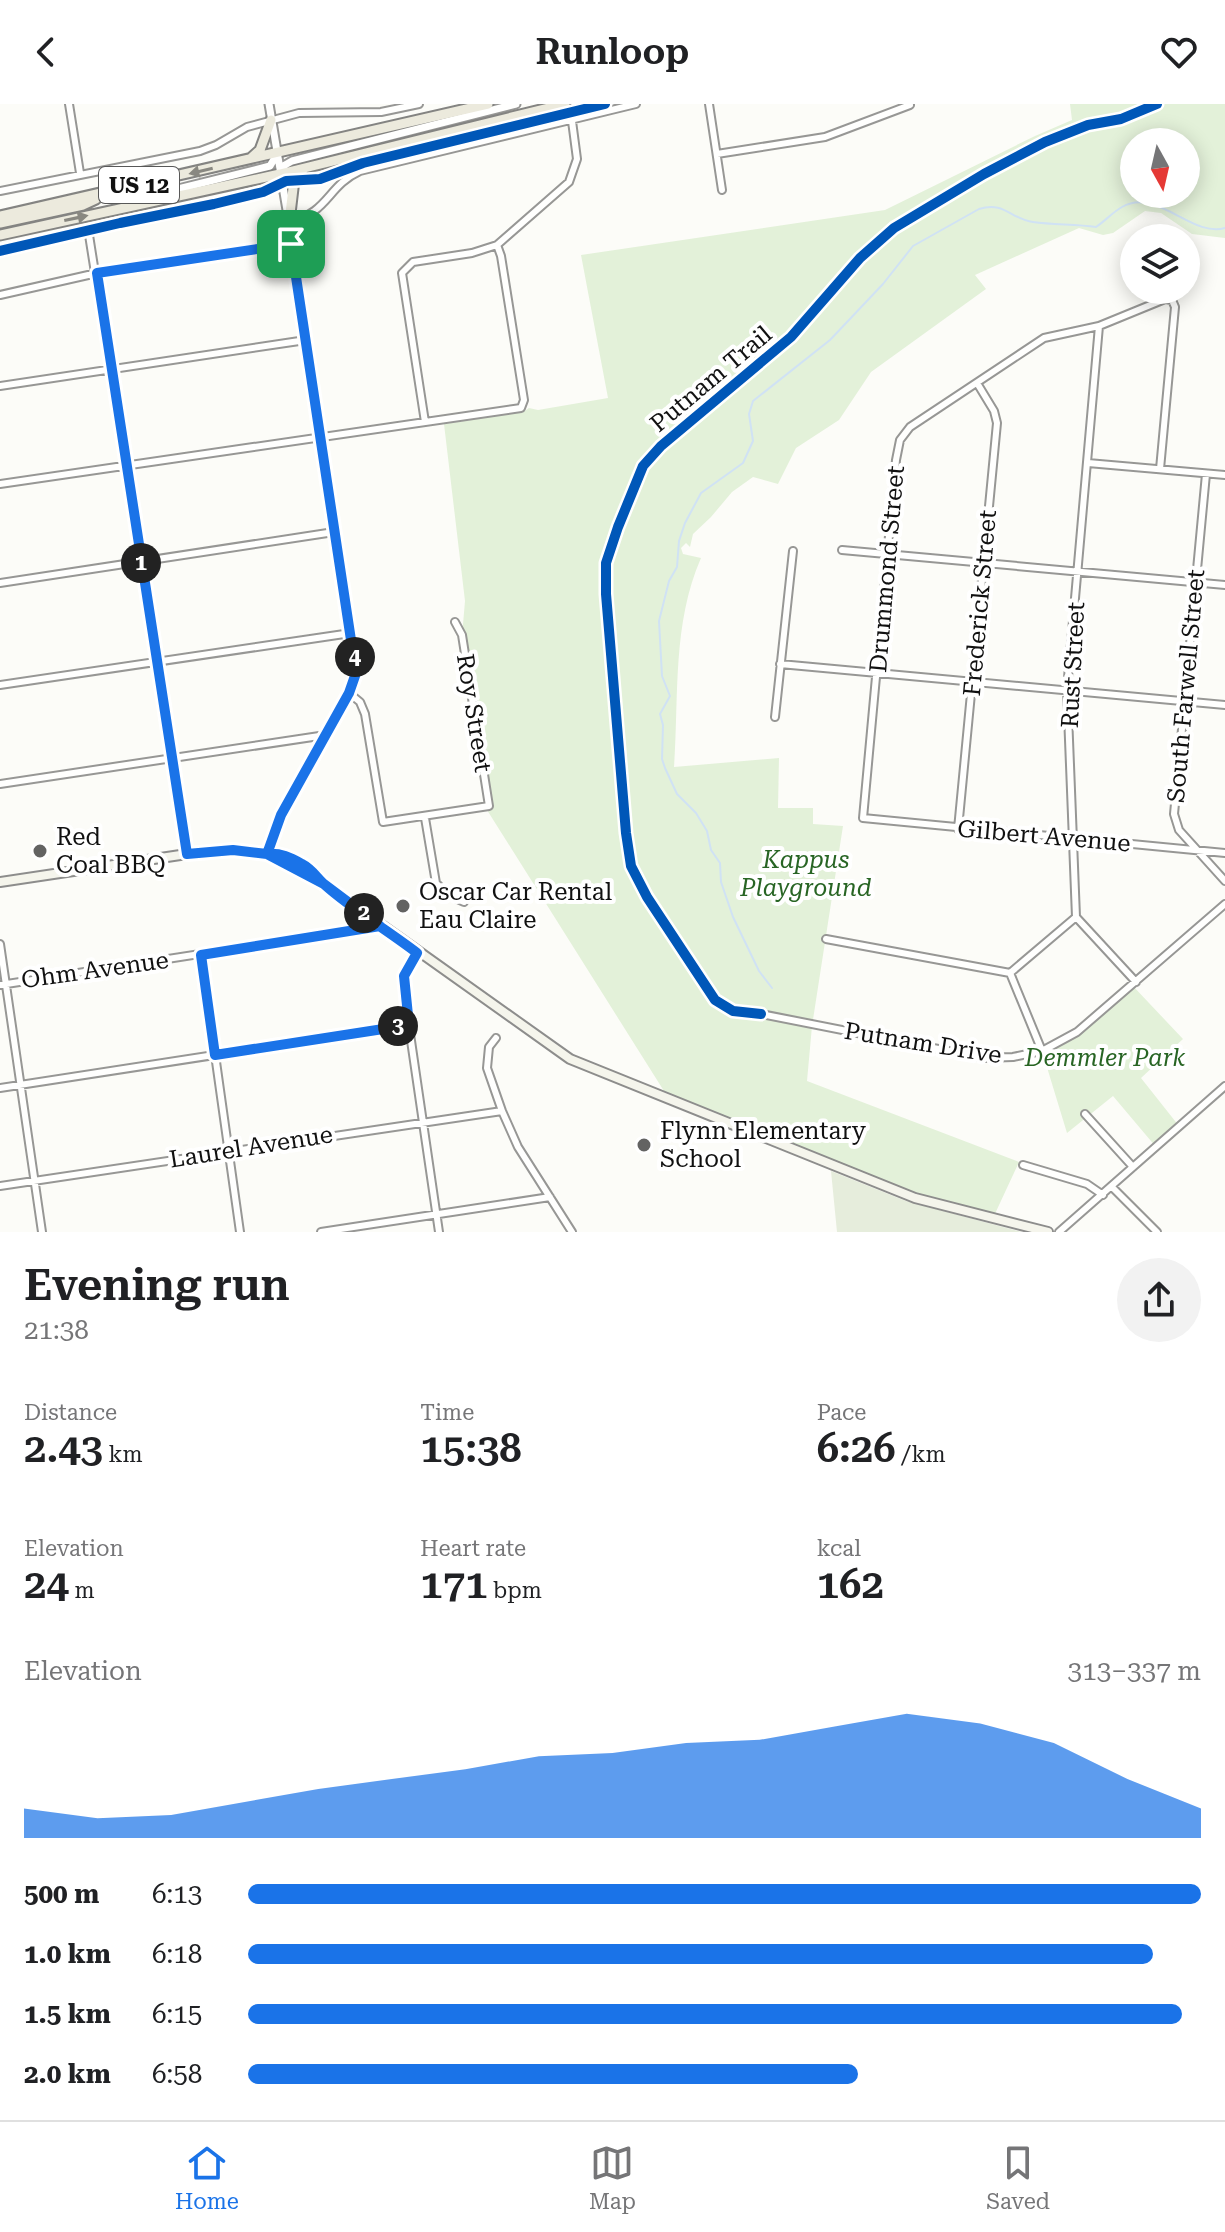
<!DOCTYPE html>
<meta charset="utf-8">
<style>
body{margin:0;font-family:"Roboto Serif",serif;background:#f2f2f2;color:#202124;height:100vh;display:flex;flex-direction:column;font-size:30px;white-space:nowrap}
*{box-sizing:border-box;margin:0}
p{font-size:26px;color:#757577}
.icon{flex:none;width:44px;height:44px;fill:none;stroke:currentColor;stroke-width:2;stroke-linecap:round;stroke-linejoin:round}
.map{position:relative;height:1128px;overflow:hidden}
.details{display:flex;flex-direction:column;background:#fff;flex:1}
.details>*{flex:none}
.needle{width:52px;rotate:172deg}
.buttons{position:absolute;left:1120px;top:24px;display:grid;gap:16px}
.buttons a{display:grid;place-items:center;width:80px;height:80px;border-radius:50%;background:#fff;box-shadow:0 4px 20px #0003;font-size:40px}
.pin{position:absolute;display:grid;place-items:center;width:68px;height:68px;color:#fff;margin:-34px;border-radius:16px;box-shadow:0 4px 12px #0006}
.km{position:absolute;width:40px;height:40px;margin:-20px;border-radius:50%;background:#222;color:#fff;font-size:22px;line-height:40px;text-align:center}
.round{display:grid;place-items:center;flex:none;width:84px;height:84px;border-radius:42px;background:#f2f2f2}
.overview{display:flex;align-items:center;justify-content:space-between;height:136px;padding:0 24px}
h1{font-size:44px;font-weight:600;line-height:60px}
.metrics{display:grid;grid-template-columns:repeat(3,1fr);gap:12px;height:136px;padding:8px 24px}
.metrics div{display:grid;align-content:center}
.metrics b{font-size:40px;font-weight:600}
.metrics small{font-size:22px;font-weight:400}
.metrics p{font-size:22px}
.chart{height:224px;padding:16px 24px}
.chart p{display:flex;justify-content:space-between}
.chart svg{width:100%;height:144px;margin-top:8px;fill:#1a73e8;opacity:.7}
ul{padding:0 24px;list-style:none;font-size:26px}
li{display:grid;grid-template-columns:128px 96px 1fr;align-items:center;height:60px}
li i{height:20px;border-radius:10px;background:#1a73e8}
header{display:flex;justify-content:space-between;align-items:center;height:104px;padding:0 24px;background:#fff;font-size:36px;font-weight:600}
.dock{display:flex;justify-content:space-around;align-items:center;height:112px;border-top:2px solid #e0e0e0;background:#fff;font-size:22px;color:#757577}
.dock a{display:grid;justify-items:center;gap:4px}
.dock .current{color:#1a73e8}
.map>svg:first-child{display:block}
.green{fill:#e3f1d9;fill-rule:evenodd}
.cemetery{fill:#e6eddc}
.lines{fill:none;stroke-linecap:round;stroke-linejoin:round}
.stream{stroke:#d0e2f4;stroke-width:2}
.minor-casing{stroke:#979795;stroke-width:10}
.tertiary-casing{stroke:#979795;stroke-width:11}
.secondary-casing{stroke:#8d8d8c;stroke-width:12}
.primary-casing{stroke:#848482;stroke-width:13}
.minor{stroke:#fffffe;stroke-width:6}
.tertiary{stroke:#fffffe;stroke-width:7}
.secondary{stroke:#f5f5ec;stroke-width:8}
.primary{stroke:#eceadd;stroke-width:9}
.cycleway-casing{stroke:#fff;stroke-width:15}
.cycleway{stroke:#0057b8;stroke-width:10}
.oneway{fill:#898881}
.route-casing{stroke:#fff;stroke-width:16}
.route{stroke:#1a73e8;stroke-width:10}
.poi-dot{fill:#636362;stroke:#fff;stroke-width:3}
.labels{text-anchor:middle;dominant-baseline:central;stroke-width:8;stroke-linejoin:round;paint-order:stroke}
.shield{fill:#fff;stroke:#585858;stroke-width:2}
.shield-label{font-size:22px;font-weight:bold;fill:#111}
.street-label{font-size:24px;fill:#111;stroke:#fff}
.poi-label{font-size:24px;fill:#111;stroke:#fff;text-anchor:start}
.park-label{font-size:24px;font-style:italic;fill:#286524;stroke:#fff}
</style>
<header><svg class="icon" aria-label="back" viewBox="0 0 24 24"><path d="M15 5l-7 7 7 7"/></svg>Runloop<svg class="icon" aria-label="heart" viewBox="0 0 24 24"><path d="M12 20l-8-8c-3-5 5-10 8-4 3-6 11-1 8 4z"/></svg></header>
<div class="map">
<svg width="1225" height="1128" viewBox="0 0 1225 1128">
<rect width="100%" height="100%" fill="#fcfcf8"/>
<path class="green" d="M1070 0H1225V134L1192 130 1161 109 1145 107 1113 129 1103 131 1079 124 975 171 986 185 871 268 839 316 796 344 778 380 753 373 732 388 711 413 693 430 690 443 686 439 681 444 683 450 701 454C672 520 679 593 674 663L779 654 778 704H813V720L843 722 812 922 807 977 1019 1058 993 1114 915 1094 669 995 487 706 489 705 462 532 465 497 444 320 523 308 529 304 538 306 608 294 581 151 885 106 1035 32 1072 16ZM1134 38H1186V90H1134Z
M1132 881 1183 935 1141 974 1179 1022 1156 1043 1113 992 1067 1029 1042 947 1077 928Z"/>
<path class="cemetery" d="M831 1067 906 1097 1022 1128H837Z"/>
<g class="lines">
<path class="stream" d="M772 884 759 867 733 813 721 778 720 759 711 746 707 727 696 709 677 690 665 664 662 655 663 621 660 610 670 592 662 572 659 517 669 477 677 463 679 437 685 419 701 389 743 359 753 337 749 310 753 297 830 236 883 180 913 142 979 105C1005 97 1010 115 1033 118 1054 121 1075 120 1096 123 1105 117 1113 108 1122 103 1157 83 1192 134 1225 124"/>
<defs>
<path id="minor" d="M69 0 80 69
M709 0 722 86
M717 50 825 33 910 1
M0 87 200 47 216 41 247 23 299 9 381 8 419 0
M289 118C329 109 327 82 360 67L636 0
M89 131 187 750
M0 191 97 169 291 140
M1099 222 1067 585 1076 813 1136 878
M0 282 306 236
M425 318 402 169 413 158 472 149 497 141
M1088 359 1225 371
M1160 365 1175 203 1172 196 1165 195 1099 222 1044 234 910 323 900 336 896 356 863 714 1225 749
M1206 370 1174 710 1179 726 1225 777
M0 380 521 304 524 296 501 152 497 141 569 78 577 55 572 17
M842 446 1225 481
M0 479 334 428
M780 560 1225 601
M0 581 351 529
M349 589 360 598 365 610 383 718 489 702 462 531 455 518
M775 613 793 447
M0 680 326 631
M425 714 436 779 448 791 464 798
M958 725 997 319 994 307 977 279
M826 835 1010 869 1076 813
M0 840 42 1128
M417 849 408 862 403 882 439 1128
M201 851 240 1128
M1010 869 1042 947
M0 881 380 822
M761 910 984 954 1013 953 1042 947 1077 928 1225 800
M496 934 489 943 487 964 502 1007 518 1043 572 1128
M0 984 409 921
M1085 1010 1133 1063
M1023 1061 1087 1080 1103 1091
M0 1082 502 1007
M1112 1083 1157 1128
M321 1128 550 1093
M1059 1128 1225 982"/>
<path id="tertiary" d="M280 70 285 61 292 57 516 0
M157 93 178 85 270 62 277 50
M267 750 281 711 353 582 356 563 289 118 269 0"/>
<path id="secondary" d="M267 750 324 780 570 955 915 1094 1048 1128
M0 778 187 750 233 746 286 751 308 763 321 777"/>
<path id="primary" d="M251 54 260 46 271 16
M0 112 488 0
M289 118 294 76 296 70 303 66
M0 119 83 101 96 95
M0 131 280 70 565 0"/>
</defs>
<use href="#minor" class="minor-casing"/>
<use href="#tertiary" class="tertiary-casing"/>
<use href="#secondary" class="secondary-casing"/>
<use href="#primary" class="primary-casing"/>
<use href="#minor" class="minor"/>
<use href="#tertiary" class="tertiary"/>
<use href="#secondary" class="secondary"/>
<use href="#primary" class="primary"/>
<defs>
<path id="cycleway" d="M0 147 120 119 214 100 263 88 286 77 320 75 363 59 605 0
M761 910 733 907 715 896 647 793 631 762 626 729 606 490V459L618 423 643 362 661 342 791 233 860 154 894 124 984 70 1045 38 1088 21 1121 15 1157 0"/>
</defs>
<use href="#cycleway" class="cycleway-casing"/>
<use href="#cycleway" class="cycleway"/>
</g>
<defs><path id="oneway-solid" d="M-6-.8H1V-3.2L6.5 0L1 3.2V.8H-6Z" transform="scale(2)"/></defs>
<g class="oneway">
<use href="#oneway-solid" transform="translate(201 67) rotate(167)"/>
<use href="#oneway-solid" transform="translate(76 114) rotate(-12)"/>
</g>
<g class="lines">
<defs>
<path id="route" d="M291 140 97 169 187 750 233 746 267 750 324 780 380 822 201 851 215 951 409 921 404 872 417 849C387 826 353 806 325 781 317 774 312 765 302 760 290 753 281 749 267 750L281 711 349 589 356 569 291 140"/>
</defs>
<use href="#route" class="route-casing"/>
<use href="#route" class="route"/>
</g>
<g class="poi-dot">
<circle cx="40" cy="747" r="8"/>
<circle cx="403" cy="802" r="8"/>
<circle cx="644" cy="1041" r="8"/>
</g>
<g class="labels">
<rect class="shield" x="99" y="63" width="80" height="36" rx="6"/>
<g class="shield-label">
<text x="139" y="81">US 12</text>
</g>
<g class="street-label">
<text transform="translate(711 275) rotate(-40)">Putnam Trail</text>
<text transform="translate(887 465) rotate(-85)">Drummond Street</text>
<text transform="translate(980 499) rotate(-85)">Frederick Street</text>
<text transform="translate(1073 561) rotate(-87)">Rust Street</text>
<text transform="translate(1186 582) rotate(-85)">South Farwell Street</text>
<text transform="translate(474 609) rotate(81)">Roy Street</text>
<text transform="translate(1044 732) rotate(5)">Gilbert Avenue</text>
<text transform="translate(95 866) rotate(-8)">Ohm Avenue</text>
<text transform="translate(923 939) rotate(9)">Putnam Drive</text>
<text transform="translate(251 1043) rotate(-9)">Laurel Avenue</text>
</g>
<g class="poi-label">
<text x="56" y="733">Red<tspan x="56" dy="28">Coal BBQ</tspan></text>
<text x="419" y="788">Oscar Car Rental<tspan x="419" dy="28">Eau Claire</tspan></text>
<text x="660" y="1027">Flynn Elementary<tspan x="660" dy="28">School</tspan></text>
</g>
<g class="park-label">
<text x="806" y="756">Kappus<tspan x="806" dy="28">Playground</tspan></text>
<text x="1105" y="954">Demmler Park</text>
</g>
</g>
</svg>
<div class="buttons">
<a><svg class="needle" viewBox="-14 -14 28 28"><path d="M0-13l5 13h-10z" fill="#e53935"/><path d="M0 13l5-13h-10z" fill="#757577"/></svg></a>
<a><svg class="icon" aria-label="layers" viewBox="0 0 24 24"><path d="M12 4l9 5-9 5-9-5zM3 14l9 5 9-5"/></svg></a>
</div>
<div class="pin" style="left:291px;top:140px;background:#1e9e55"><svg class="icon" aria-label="arrive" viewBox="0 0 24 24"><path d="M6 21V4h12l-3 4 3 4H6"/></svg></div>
<b class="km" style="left:141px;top:459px">1</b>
<b class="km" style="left:364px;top:809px">2</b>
<b class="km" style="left:398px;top:922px">3</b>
<b class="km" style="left:355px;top:553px">4</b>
</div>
<section class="details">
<div class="overview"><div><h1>Evening run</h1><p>21:38</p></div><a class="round"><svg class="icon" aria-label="share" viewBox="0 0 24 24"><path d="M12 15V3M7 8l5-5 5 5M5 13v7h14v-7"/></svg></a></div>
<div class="metrics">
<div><p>Distance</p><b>2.43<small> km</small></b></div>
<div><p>Time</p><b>15:38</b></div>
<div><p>Pace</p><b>6:26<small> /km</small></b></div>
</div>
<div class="metrics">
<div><p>Elevation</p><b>24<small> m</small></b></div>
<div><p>Heart rate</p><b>171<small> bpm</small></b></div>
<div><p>kcal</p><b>162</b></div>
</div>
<div class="chart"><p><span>Elevation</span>313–337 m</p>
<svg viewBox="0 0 160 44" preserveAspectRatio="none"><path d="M0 44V35L10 38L20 37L30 33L40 29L50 26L60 23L70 19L80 18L90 15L100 14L110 10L120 6L130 9L140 15L150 26L160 35V44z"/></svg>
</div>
<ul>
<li><b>500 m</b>6:13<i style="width:100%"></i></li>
<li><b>1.0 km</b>6:18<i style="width:95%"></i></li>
<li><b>1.5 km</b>6:15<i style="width:98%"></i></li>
<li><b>2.0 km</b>6:58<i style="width:64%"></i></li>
</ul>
</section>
<nav class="dock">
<a class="current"><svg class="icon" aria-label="home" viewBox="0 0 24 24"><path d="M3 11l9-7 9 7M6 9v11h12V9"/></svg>Home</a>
<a><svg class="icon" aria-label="map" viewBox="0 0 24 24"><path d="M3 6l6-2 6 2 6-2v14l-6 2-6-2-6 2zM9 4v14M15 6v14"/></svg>Map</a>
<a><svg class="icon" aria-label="saved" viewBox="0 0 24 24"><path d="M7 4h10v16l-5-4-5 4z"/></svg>Saved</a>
</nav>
